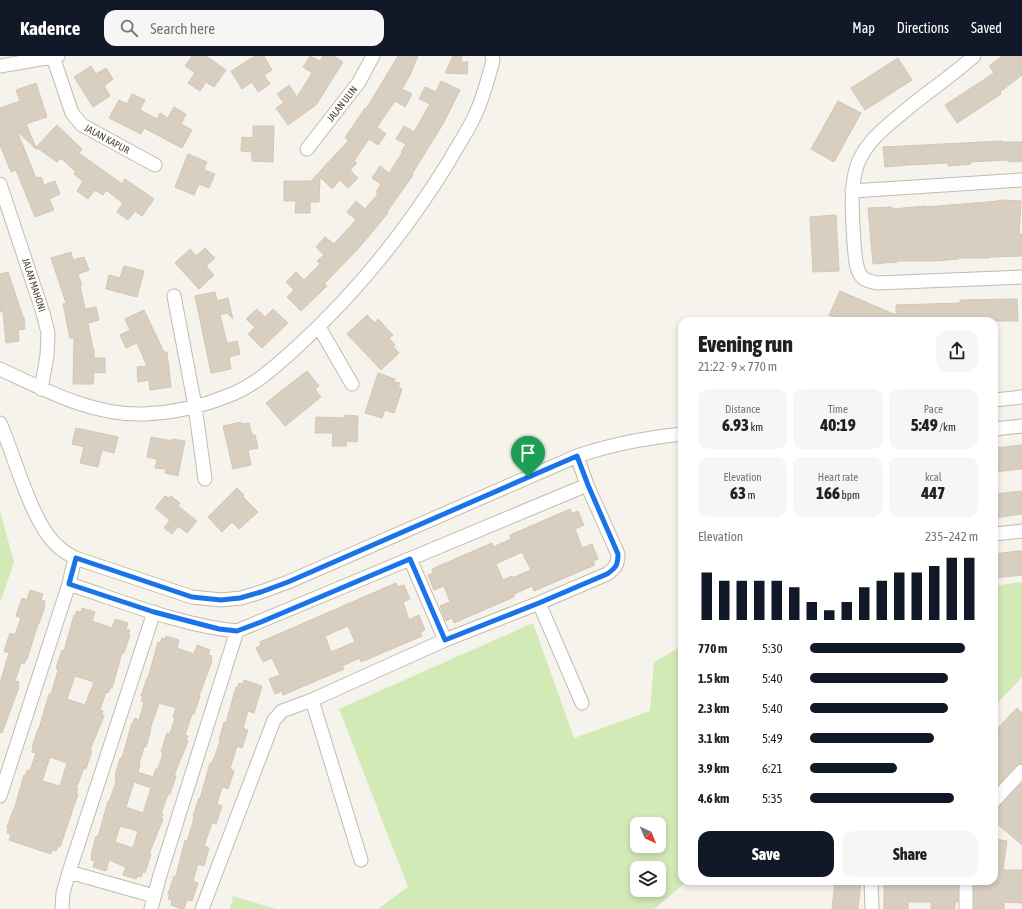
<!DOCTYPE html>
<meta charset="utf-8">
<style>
body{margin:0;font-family:"Asap Condensed",sans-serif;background:#f6f6f6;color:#202124;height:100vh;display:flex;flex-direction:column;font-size:15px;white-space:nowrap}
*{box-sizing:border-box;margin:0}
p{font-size:13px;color:#757577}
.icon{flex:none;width:22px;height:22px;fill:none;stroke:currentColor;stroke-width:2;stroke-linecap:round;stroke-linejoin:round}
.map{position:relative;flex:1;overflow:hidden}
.sheet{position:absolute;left:678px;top:261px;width:320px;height:568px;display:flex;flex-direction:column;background:#fff;border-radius:12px;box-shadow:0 2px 6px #0003}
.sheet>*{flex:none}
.needle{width:26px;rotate:136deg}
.fabs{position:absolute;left:630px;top:761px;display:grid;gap:8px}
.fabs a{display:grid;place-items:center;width:36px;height:36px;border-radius:8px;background:#fff;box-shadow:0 2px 6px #0003;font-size:20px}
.pin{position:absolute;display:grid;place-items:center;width:34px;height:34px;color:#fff;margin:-41px -17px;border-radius:50% 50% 50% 0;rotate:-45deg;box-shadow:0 0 4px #0007}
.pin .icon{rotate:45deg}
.round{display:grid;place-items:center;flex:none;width:42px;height:42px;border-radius:12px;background:#f6f6f6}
.headline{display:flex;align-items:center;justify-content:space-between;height:68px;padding:0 20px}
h1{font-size:22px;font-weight:800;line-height:30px}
.stats{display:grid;grid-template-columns:repeat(3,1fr);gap:6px;height:68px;padding:4px 20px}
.stats div{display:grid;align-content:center;border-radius:10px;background:#f6f6f6;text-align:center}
.stats b{font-size:17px;font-weight:800}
.stats small{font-size:11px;font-weight:400}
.stats p{font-size:11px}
.chart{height:112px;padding:8px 20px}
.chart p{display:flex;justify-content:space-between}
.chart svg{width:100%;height:72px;margin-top:4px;stroke:#111827;stroke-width:6}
.cta{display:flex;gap:8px;margin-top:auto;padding:8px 20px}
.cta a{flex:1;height:46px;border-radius:12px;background:#111827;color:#fff;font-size:16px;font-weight:800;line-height:46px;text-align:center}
.cta a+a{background:#f6f6f6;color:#202124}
ul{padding:0 20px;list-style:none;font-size:13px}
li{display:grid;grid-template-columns:64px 48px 1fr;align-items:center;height:30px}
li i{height:10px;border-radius:5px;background:#111827}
header{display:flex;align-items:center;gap:24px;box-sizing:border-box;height:56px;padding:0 20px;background:#111827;color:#fff}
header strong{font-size:19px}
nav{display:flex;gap:22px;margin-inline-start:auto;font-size:14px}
.search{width:280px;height:36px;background:#f6f6f6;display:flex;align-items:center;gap:10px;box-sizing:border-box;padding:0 14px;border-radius:12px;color:#757577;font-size:15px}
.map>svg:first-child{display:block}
.green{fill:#d2eab5;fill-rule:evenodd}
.building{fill:#d8cfc1;stroke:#d3c7b4;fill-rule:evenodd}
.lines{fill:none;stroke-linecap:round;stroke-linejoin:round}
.minor-casing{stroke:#c2bbae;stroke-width:15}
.minor{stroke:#fff;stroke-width:13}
.route-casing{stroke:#fff;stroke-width:8}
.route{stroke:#1a73e8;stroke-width:5}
.labels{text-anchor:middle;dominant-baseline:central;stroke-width:3.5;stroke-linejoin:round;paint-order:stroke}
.street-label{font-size:10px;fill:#4b4439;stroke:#fff}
</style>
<header>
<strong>Kadence</strong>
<div class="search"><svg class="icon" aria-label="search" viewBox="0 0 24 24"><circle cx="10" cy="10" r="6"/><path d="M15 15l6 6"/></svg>Search here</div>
<nav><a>Map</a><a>Directions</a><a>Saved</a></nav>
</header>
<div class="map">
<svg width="1022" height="853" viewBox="0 0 1022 853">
<rect width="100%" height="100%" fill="#f6f3ec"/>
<path class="green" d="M0 455 14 506 0 547Z
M1022 526V621L994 651V530Z
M533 567 574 682 650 655 654 606 682 590V825H687L654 853H378L408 831 339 653ZM637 768H659V790H637ZM637 812H659V834H637Z
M233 840 276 853H230Z"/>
<path class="building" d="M192 0H206L226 14 214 31 206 26 200 35 188 27 195 17 185 10Z
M255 0H264L272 14 264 19 270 28 258 36 252 26 242 33 231 15Z
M310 0 320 5 323 0H334L343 6 316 49 288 69 276 52 284 47 277 38 289 29 297 41 312 17 303 11Z
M398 0H418L409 21 402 33 412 38 405 51 395 45 377 71 386 78 378 89 369 83 354 105 357 107 350 114 358 122 348 132 340 124 332 133 320 121 319 146H310V157H295L296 145H284V125H311L349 84 345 82 365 52 366 53Z
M453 0H462L461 6H468L467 18 445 17Z
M1002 0H1022V19L1000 36 1001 38 957 67 945 49 994 17 989 10Z
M898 2 912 24 865 54 851 32Z
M91 10 96 18 106 12 113 23 104 30 110 40 93 51 74 21Z
M441 25 460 34 443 68 412 118 413 119 387 156 388 157 358 193 324 228 327 230 301 255 287 241 294 234 286 226 296 216 304 224 320 208 317 205 324 199 316 191 325 181 334 188 356 164 347 156 356 145 365 153 378 138 376 136 381 128 372 122 380 110 389 117 402 97 401 96 406 88 396 83 404 70 414 76 430 48 419 43 425 31 436 36Z
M36 27 47 61 26 68 37 94 17 75 36 122 41 121 44 129 55 125 60 138 49 143 54 154 35 161 16 114 11 116 0 89V52L20 45 16 34Z
M132 38 145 44 140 54 157 63 160 57 168 62 174 51 186 58 181 68 192 74 182 92 144 72 141 78 109 62 119 44 127 48Z
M838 45 861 57 834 106 811 93Z
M57 69 82 93 79 97 122 128 125 123 154 143 142 160 135 155 128 164 117 156 123 147 106 134 103 139 95 134 88 143 77 135 83 125 74 118 76 116 61 102 57 106 36 91Z
M253 70H274L273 106 252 105V96L241 95 242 81 253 82Z
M1002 85V86H1022V105L1009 106V104L970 106 971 108 948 110V107L908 109 885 111 883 91Z
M188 98 207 106 204 114 215 118 209 132 199 128 194 139 175 131Z
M999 144 1021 145 1019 178H1022V200L990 201V202H958V203L935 205H897V206L873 208 868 152 892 151V153L926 150V151L999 145Z
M836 159 839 215 813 216 810 161Z
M205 192 215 202 206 210 214 219 199 233 175 207 190 193 196 200Z
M71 196 73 204 84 201 89 214 78 218 82 229 80 230 85 253 96 251 99 264 88 267 93 293H94V302H105V317L94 316 93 328H73L74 282H70L63 248 66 247 51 202Z
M124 210 144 215 137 241 106 233 109 219 120 222Z
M8 216 23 261H24L25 273 18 274 19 285 6 287 3 255 0 256V218Z
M840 235 896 259V249L960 247V244L1017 243 1018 265H843L829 259Z
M215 236 217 245 228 242 233 263 227 257 220 259 227 287 237 285 240 298 229 301 231 313 211 317 195 240Z
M257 253 265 261 273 253 288 267 262 292 248 278 255 271 246 263Z
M144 254 164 296H167L171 331 150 334 149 324 138 326 137 311 147 310 137 287 126 292 120 279 130 274 125 263Z
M367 259 375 267 378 263 393 279 389 282 395 289 393 290 399 297 381 314 347 278Z
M307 315 319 330 315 333 321 341 285 370 266 347Z
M378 317 395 323 394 326 400 327 398 331 402 333 394 357 385 354 382 362 365 357Z
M345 359 358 360 357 386 347 385 346 390H332L333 377H315L316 361 345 362Z
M241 366V368L249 367 252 379H255L258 392 248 394 251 409 233 413 223 370Z
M76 372 118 381 114 397 102 394 98 411 80 407 84 391 72 388Z
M151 381 172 385V383L185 385 178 420 165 417 166 413 155 412 157 403 147 401Z
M1022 389V413L994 416V392Z
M237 432 244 439 243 441 258 456 239 473 232 466 222 476 208 461Z
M1022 435V458L994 462V438Z
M165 440 169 442 171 440 180 447 178 450 197 465 187 477 178 470 172 478 164 472 170 464 155 452Z
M570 453 572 458 578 455 584 469 575 473 582 492 592 488 598 503 593 505 595 509 534 535 532 530 514 538V541L454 567 452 562 446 565 440 550 450 546 444 530 434 534 428 519 433 517 432 513 492 487 493 491 511 483 510 479ZM522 496 531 514 512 522V520L503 524 496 508Z
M1018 495H1022V519L994 522V498Z
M396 527 398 531 404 529 410 543 403 546 409 564 419 559 425 574 420 576 422 580 361 606 360 602 342 610 344 613 283 639 282 635 275 638 269 623 280 619 272 602 263 606 256 592 261 589 260 586ZM348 570 355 586 331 596 325 580Z
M30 534 43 538 41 544 45 545 44 550H45L39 568H38L27 603H26L24 608 21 607 15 625 19 626 18 630 19 631 2 677 0 676V627L9 597 4 595 10 577 15 579 21 562 16 560 22 542 27 544Z
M82 552 95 556 92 565 112 572 115 563 128 567 126 573 130 574 128 579H130L124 597H122L112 632H110L108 637 106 636 100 654 103 655 102 659 104 660 90 694 92 695 86 713 84 712 76 733H78L76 738H78L60 791 58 790 56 795 52 794 51 798 9 784 11 778 7 777 8 773 7 772 13 754H14L24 719H26L27 714 30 715 36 697 32 696 33 692 32 691 38 673H39L49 638H51L57 618 58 613 56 612 62 594 64 595 74 559 75 560 77 555 81 556ZM75 620 94 626 85 649 67 643ZM50 701 67 707 60 730 42 725Z
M166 580 179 584 177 592 194 598 197 589 210 594 208 599 212 600 211 605H212L199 640H200L194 658H192L185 679 188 680 186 685H188L174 720H176L170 738H168L161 758H163L161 763H163L149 798H151L145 817 143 816 141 821 138 820 136 823 123 819 126 811 109 804 106 815 93 811 95 805 91 804 92 799H91L96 780 98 781 108 745 109 746 116 726 115 725 116 721 115 720 120 702H122L132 667H133L135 662 139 664 144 646 141 645 143 640H141L147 622H148L158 586 160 587 162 582 165 583ZM159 647 176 652 173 661 175 662 170 678 167 677 161 696 163 697 158 713H156L153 721 138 716 140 708H139L144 691H146L151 673H150ZM134 726 151 732 143 757 126 751ZM120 770 138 775 133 792 115 786Z
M244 624 262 630 254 657 248 655 243 672 248 674 242 692 237 690 230 713 234 715 228 733 222 731 217 748 222 750 216 768 212 767 204 790 209 792 204 810 198 808 193 825 198 827 192 845 187 844 184 853H182L171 849 172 844 168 843 170 838H168L174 820H176L185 784 187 785 193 766 194 761 193 760 199 742 200 743 210 707 211 708 213 703H214L220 685 219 684 224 666 226 667 236 631 237 632 239 627 243 628Z
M1017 652 1022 657V707L1016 710 994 733V684L999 679 995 675Z
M1022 727V789L994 765V753L1000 750Z
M994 783 1007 785 1003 814H1022V847L1004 846V853H974V825H994Z
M835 825H861L858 853H832Z
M884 825H958V846H955V853H931V846H908V853H884Z"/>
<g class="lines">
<defs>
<path id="minor" d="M974 0C953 19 929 35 907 53 886 71 861 88 855 117 850 140 853 164 854 187 855 197 855 215 863 222 867 225 873 226 877 227L1022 221
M53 1 72 57 82 69 155 109
M0 10 58 0
M307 93 359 26 373 0
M0 128 43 257 48 277 47 300 41 333
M852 135 1022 124
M174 240 195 350 205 423
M319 271 352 328
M0 313C45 334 93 360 144 358 173 357 203 350 230 339 256 329 278 308 298 290 357 236 406 175 448 107 457 90 469 74 476 57 484 40 488 22 493 5L492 0
M994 344 1022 341
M0 367C15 400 32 471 60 492 64 496 70 499 75 502L192 541 221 544 241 542 261 536 288 526 577 400C612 388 645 382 682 378
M994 373 1022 370
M994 478 1022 475
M75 502 69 528C121 545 182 570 237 575L587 429
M410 503 445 584
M539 547 582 647
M312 644 361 804
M0 740 69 528
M994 745 1022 715
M69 816 154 840
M871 825 872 853
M966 825V853
M62 853 63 837 69 816 154 556
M151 853 160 819 237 575
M202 853 274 664 282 655 312 644 445 584 539 547 607 518C615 512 618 509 618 498L587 429 577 400"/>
</defs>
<use href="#minor" class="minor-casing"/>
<use href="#minor" class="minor"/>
</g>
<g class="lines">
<defs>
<path id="route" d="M577 400 588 429 618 498C618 509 616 512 607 518L539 547 445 584 410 503 261 566 237 575 219 573 154 556 69 528 76 502 192 541 221 544 240 542 261 536 288 526Z"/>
</defs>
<use href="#route" class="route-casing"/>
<use href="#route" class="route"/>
</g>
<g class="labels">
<g class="street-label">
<text transform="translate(342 48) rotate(-52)">JALAN ULIN</text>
<text transform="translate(107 83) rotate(29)">JALAN KAPUR</text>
<text transform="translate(34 229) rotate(72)">JALAN MAHONI</text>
</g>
</g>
</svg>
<div class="fabs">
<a><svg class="needle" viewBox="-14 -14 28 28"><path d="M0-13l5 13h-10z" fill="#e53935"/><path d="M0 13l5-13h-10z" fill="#757577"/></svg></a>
<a><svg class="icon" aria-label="layers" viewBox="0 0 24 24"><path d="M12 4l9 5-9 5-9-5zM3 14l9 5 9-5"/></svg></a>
</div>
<div class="pin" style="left:528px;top:421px;background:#1e9e55"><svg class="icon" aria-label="arrive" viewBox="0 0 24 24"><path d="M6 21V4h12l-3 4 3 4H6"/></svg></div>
<section class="sheet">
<div class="headline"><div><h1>Evening run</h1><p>21:22 · 9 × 770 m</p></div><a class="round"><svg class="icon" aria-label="share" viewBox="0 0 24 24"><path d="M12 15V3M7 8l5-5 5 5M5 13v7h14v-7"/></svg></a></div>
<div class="stats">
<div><p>Distance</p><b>6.93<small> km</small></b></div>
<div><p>Time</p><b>40:19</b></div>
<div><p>Pace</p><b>5:49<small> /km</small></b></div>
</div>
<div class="stats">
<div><p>Elevation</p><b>63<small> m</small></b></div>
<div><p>Heart rate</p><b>166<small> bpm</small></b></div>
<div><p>kcal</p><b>447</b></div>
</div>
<div class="chart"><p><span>Elevation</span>235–242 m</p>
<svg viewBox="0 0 160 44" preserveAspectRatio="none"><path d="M5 44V15M15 44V20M25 44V20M35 44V20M45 44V20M55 44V24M65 44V33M75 44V38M85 44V33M95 44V24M105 44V20M115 44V15M125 44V15M135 44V11M145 44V6M155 44V6"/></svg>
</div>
<ul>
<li><b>770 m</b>5:30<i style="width:92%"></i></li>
<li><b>1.5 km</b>5:40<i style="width:82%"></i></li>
<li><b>2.3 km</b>5:40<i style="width:82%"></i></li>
<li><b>3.1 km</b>5:49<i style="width:74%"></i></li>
<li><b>3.9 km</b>6:21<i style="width:52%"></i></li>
<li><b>4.6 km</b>5:35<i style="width:86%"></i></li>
</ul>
<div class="cta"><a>Save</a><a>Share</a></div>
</section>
</div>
